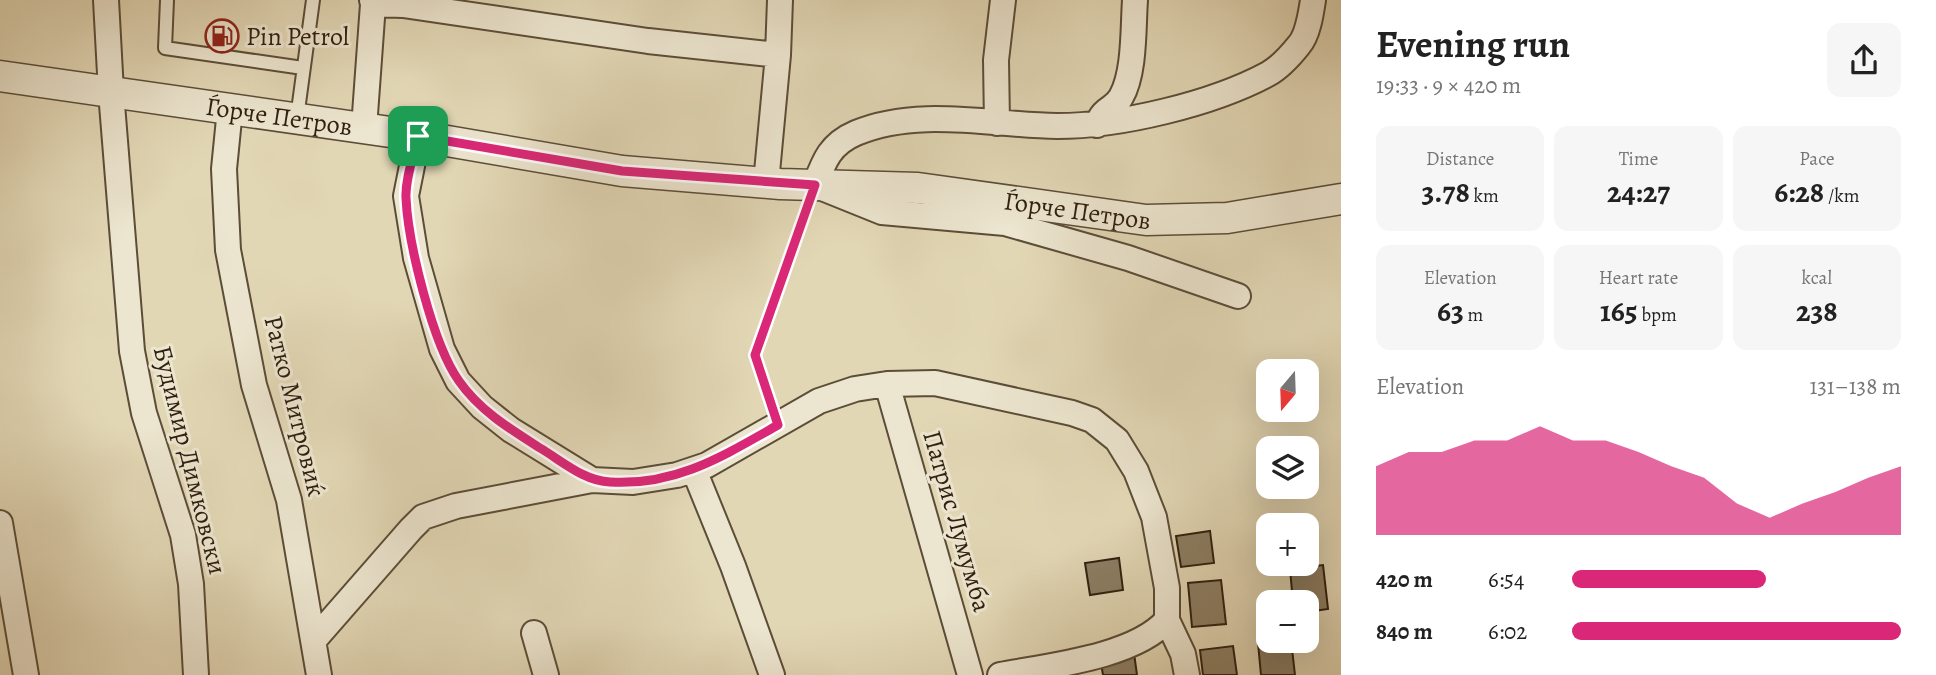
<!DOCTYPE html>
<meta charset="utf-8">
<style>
body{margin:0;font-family:Alegreya,serif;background:#f6f6f6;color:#222;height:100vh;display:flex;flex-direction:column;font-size:26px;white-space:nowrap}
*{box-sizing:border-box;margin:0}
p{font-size:23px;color:#767676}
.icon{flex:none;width:38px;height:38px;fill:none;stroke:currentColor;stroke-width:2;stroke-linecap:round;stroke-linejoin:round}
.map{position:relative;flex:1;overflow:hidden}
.side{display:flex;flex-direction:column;background:#fff;width:595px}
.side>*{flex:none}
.needle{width:46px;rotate:199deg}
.fabs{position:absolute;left:1256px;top:359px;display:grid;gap:14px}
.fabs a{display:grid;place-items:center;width:63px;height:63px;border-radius:14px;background:#fff;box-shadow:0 7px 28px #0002;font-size:35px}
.pin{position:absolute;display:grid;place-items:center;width:60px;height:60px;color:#fff;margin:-30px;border-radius:14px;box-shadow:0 4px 10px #0006}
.round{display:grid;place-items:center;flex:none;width:74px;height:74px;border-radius:14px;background:#f6f6f6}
.head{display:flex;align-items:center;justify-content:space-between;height:119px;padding:0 35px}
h1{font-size:38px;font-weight:700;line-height:52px}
.stats{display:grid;grid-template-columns:repeat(3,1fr);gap:10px;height:119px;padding:7px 35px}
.stats div{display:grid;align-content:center;border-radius:14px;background:#f6f6f6;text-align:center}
.stats b{font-size:30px;font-weight:700}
.stats small{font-size:19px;font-weight:400}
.stats p{font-size:19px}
.chart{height:196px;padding:14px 35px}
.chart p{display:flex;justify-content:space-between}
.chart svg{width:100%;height:126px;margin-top:7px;fill:#db2777;opacity:.7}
ul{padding:0 35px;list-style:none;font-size:23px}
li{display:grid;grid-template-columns:112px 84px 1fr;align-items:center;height:52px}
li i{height:18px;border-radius:9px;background:#db2777}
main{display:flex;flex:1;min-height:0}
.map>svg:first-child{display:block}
.building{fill:#8c7f65;stroke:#2f1f0f;stroke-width:2}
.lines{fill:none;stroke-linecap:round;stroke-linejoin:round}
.service-casing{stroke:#5c4d38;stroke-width:16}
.minor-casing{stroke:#5c4d38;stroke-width:28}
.tertiary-casing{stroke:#5c4d38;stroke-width:33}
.path{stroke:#2f1f0f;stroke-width:3.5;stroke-dasharray:2 3.5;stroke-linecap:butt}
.service{stroke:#ece5cf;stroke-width:12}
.minor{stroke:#ece5cf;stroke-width:24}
.tertiary{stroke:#ece5cf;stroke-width:30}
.route-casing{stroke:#fff;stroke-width:14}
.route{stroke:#db2777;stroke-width:9}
.labels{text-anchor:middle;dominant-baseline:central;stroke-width:6;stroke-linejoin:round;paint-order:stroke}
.poi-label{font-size:26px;fill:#2f1f0f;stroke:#ece5cf;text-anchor:start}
.street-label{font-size:26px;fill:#2f1f0f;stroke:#ece5cf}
</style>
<main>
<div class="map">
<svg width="1341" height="675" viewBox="0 0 1341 675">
<rect width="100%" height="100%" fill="#e2d7b5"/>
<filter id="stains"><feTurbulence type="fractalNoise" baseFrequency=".00286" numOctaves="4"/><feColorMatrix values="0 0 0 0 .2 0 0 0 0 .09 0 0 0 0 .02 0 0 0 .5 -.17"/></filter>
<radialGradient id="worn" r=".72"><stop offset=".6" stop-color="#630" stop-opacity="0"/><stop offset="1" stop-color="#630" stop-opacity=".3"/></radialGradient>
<path class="building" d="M1210 531 1214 563 1181 567 1176 536Z
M1119 558 1123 590 1090 595 1085 563Z
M1323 565 1328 609 1307 612V602H1293L1290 569Z
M1221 580 1226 624 1192 627 1188 583Z
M1291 640 1295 675H1261L1258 643Z
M1233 646 1237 675H1203L1200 650Z
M1134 653 1137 675H1103L1100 657Z"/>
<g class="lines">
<defs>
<path id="service" d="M167 0 165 48 303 68
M297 118 313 0"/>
<path id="minor" d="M106 0 111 92 132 351 144 413 183 535 191 584 196 675
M372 0 373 4 403 5 648 41 778 55
M230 109 224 169 228 250 254 385 289 500 319 675
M997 123 996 60 1003 0
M1097 125C1104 106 1114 110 1121 97 1135 73 1133 28 1135 0
M364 128 373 4
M418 136 406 196 416 258 442 349 458 381 482 407 511 430 592 480
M766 183 778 55 780 0
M1238 296 1128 258 1005 223 882 212 815 185C824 161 830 144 856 133 918 107 991 125 1057 126 1120 126 1212 104 1268 74 1279 68 1291 55 1299 45 1308 35 1311 13 1313 0
M887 384 970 675
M694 470 733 566 772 675
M0 523 26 675
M534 633 546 675
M314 640 411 529 423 517 456 506 592 480 633 482 677 475 707 465 819 401 855 389 887 384 935 383 1072 413 1092 420 1117 440 1136 471 1154 517 1167 588V620L1183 654 1187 675
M1000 675C1048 666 1135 657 1167 620"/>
<g id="tertiary">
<path id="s1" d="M0 76 418 136 622 171 780 184 918 188 1146 220 1227 218 1341 199"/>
</g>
</defs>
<use href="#service" class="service-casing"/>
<use href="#minor" class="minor-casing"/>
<use href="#tertiary" class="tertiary-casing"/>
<path class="path" d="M771 404 755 355 806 210"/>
<use href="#service" class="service"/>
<use href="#minor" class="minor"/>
<use href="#tertiary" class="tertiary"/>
</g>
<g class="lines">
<defs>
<path id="route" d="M418 136 622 171 815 185 755 355 778 425C723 456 676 486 610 482 584 481 562 461 540 448 510 429 479 410 459 381 433 345 408 243 406 198 405 179 414 155 418 136Z"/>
</defs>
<use href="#route" class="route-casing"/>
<use href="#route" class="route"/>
</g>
<defs>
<symbol id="fuel-ring" viewBox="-11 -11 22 22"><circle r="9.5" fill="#ece5cf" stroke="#8f2418" stroke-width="1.5"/><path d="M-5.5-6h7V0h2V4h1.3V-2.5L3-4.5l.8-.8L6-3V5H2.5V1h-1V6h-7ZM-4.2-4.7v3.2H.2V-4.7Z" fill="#8f2418"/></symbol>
</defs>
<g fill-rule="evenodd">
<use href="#fuel-ring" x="203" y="17" width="38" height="38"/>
</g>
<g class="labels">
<g class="poi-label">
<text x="246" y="36">Pin Petrol</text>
</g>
<g class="street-label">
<text stroke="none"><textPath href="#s1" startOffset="282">Ѓорче Петров</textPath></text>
<text stroke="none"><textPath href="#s1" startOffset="1087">Ѓорче Петров</textPath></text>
<text transform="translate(295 406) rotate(76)">Ратко Митровиќ</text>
<text transform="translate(190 460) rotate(76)">Будимир Димковски</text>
<text transform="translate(957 521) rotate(74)">Патрис Лумумба</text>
</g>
</g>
<rect width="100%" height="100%" filter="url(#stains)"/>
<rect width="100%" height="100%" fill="url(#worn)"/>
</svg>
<div class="fabs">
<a><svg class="needle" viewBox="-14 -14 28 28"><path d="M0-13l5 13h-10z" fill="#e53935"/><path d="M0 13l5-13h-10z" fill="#767676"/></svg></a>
<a><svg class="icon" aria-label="layers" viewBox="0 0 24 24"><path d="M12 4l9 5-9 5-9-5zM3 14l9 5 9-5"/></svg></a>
<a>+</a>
<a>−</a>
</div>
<div class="pin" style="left:418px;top:136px;background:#1e9e55"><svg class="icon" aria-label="arrive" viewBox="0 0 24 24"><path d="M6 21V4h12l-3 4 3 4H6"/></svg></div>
</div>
<section class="side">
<div class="head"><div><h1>Evening run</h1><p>19:33 · 9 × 420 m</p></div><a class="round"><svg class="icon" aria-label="share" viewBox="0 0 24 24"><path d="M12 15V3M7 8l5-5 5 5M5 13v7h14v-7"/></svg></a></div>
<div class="stats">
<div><p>Distance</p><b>3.78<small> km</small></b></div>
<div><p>Time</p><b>24:27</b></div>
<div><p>Pace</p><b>6:28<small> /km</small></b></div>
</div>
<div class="stats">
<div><p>Elevation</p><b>63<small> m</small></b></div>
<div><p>Heart rate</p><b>165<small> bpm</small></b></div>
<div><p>kcal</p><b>238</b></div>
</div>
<div class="chart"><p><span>Elevation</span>131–138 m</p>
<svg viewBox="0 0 160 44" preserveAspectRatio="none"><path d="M0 44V20L10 15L20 15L30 11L40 11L50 6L60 11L70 11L80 15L90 20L100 24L110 33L120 38L130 33L140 29L150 24L160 20V44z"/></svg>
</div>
<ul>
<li><b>420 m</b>6:54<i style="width:59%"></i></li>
<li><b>840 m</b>6:02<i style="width:100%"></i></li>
</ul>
</section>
</main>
